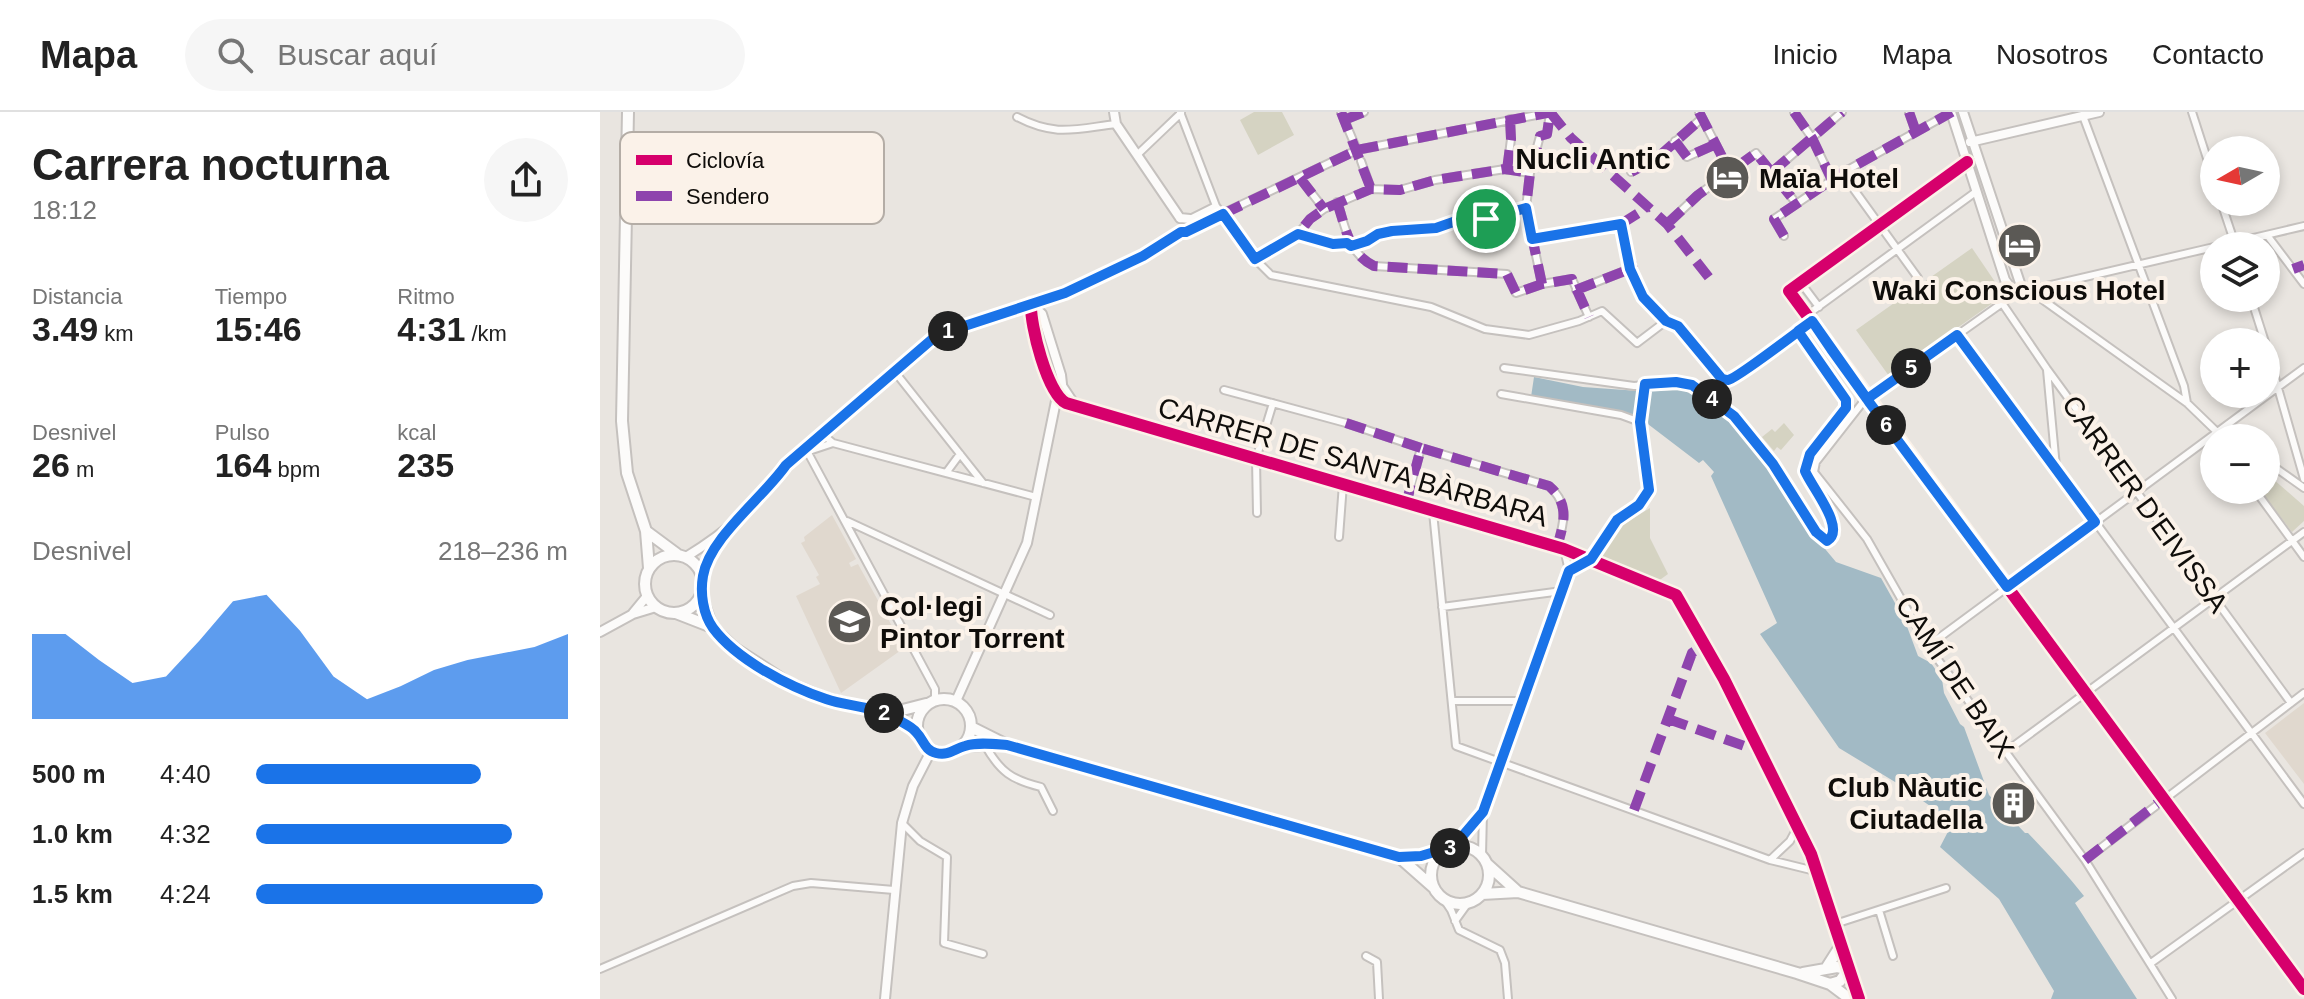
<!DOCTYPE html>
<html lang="es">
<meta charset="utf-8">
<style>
body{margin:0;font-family:Arial,sans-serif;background:#f6f6f6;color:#222;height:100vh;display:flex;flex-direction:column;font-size:30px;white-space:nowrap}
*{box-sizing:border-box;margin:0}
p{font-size:26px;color:#767676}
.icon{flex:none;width:44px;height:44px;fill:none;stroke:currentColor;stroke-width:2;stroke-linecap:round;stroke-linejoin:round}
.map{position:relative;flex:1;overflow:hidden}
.sheet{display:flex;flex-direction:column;background:#fff;width:600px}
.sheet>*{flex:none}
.needle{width:52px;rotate:261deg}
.tools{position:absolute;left:1600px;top:24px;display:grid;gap:16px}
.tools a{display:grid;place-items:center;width:80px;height:80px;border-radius:50%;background:#fff;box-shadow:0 4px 12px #0003;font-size:40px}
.pin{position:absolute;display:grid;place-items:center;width:68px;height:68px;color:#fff;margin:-34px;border:4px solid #fff;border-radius:50%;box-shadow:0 2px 8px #0007}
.km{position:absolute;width:40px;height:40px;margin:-20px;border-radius:50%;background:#222;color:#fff;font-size:22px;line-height:40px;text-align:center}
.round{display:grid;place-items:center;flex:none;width:84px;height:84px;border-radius:42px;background:#f6f6f6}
.summary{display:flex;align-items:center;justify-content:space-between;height:136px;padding:0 32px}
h1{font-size:44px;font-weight:800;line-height:60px}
.metrics{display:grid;grid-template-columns:repeat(3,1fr);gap:12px;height:136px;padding:8px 32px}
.metrics div{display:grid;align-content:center}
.metrics b{font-size:34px;font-weight:800}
.metrics small{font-size:22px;font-weight:400}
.metrics p{font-size:22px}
.chart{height:224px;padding:16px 32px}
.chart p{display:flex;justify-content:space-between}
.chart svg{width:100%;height:144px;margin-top:8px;fill:#1a73e8;opacity:.7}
ul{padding:0 32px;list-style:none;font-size:26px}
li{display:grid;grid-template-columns:128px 96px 1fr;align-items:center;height:60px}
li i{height:20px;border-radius:10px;background:#1a73e8}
header{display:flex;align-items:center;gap:48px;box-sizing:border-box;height:112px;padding:0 40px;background:#fff;border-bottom:2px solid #e0e0e0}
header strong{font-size:38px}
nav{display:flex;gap:44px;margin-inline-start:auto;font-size:28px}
.search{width:560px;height:72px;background:#f6f6f6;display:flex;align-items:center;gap:20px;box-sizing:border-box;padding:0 28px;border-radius:44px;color:#767676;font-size:30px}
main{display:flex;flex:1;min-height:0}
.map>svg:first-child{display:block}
.built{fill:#e0d8ce}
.green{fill:#d5d3c2}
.water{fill:#a2bac5}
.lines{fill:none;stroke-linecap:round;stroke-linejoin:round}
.minor-casing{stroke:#c5c1be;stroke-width:10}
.tertiary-casing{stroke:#c5c1be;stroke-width:12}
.primary-casing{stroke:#c5c1be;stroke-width:14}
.minor{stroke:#fcfbfa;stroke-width:6}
.tertiary{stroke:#fcfbfa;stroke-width:8}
.primary{stroke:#fcfbfa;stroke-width:10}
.quiet{stroke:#8e44ad;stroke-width:10;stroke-dasharray:20 10;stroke-linecap:butt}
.cycleway-casing{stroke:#fbf2e9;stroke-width:17}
.cycleway{stroke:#d6006c;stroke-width:12}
.route-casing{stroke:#fff;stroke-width:16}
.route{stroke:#1a73e8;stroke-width:10}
.labels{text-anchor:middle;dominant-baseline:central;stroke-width:8;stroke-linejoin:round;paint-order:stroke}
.poi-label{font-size:28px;font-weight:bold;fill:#0f0d0a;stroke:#fbf2e9;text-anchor:start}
.street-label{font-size:28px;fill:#0f0d0a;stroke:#fbf2e9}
.neighbourhood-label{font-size:30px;font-weight:bold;fill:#0f0d0a;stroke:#fbf2e9}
.key{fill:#fbf2e9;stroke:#b4ada6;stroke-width:2}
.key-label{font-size:22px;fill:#0f0d0a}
</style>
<header>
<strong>Mapa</strong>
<div class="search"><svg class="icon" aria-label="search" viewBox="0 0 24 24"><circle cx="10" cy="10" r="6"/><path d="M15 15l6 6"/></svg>Buscar aquí</div>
<nav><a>Inicio</a><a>Mapa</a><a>Nosotros</a><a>Contacto</a></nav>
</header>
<main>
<section class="sheet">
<div class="summary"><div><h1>Carrera nocturna</h1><p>18:12</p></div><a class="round"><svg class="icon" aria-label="share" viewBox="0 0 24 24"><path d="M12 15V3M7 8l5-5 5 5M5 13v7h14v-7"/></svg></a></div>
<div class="metrics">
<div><p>Distancia</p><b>3.49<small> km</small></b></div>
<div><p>Tiempo</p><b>15:46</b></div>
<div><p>Ritmo</p><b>4:31<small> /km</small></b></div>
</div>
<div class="metrics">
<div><p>Desnivel</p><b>26<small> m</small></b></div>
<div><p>Pulso</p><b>164<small> bpm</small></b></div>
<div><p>kcal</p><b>235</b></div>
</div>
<div class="chart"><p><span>Desnivel</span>218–236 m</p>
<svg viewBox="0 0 160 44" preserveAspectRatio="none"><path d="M0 44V18L10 18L20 26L30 33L40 31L50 20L60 8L70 6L80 17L90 31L100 38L110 34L120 29L130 26L140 24L150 22L160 18V44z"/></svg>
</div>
<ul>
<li><b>500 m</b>4:40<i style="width:72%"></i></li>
<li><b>1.0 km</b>4:32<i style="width:82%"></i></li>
<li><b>1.5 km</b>4:24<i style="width:92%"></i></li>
</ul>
</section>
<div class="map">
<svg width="1704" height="887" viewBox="0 0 1704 887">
<rect width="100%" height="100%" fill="#e9e5e0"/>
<path class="built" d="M232 403 256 447 249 451 251 455 258 452 304 536 241 581 196 484 220 472 216 465 219 463 201 431 205 429 204 425Z
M1704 591V672L1665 621Z"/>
<path class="green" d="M654 0H682L694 23 658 43 640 8Z
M1372 136 1404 183 1289 264 1256 218Z
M1184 311 1194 323 1181 338 1177 335 1174 339 1162 325 1172 317 1175 320Z
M1666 361 1704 394V409L1692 420 1660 378H1666Z
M1050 396V426L1068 462 1057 470 1021 455 1006 452 1002 444 1022 413Z"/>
<path class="water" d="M934 265 983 275 1039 279 1083 278 1105 289 1136 315 1170 354 1200 407 1236 450 1281 466 1305 509 1318 544 1331 551 1342 567 1344 581 1360 612 1364 615 1389 683 1425 721H1428C1448 742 1467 762 1484 784L1475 791 1537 887H1451L1454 879 1399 787 1340 735 1353 710 1300 673 1239 636 1160 522 1177 511 1111 364 1114 360 1103 348 1099 351 1040 306 931 285Z"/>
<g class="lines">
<defs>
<path id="minor" d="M580 0 616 94 655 147 671 163 831 195 885 217 929 223 979 209 1002 199 1037 231 1066 209 1078 214 1122 267 1127 268 1212 209
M741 0 757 38
M1099 0 1130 60
M1194 0 1212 26 1232 68
M1309 0 1316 20
M1592 0 1614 68
M1483 4 1584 274 1587 291
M417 5C455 25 475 17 516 12
M744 8 764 0
M1075 29 1087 45 1114 33
M537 43 581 1
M761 49 771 77
M1367 50 1189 179 1704 877
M907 58 911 27 910 7
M1031 60 1057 46 1102 6
M1172 60 1242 0
M1242 61 1318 166
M700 66 724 97
M737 90C746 116 748 141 774 154L907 162 916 181 942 172 972 167 989 205
M1621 90 1635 132
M590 107 616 94
M1067 112 1098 83 1156 41 1196 91
M592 116 757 38 952 0
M698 122 733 132 747 131 751 134 792 119 836 116 856 109 886 107 926 96
M1667 123 1704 172
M1184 124 1174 107 1242 61 1352 0
M932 127 1021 112 1037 172 1043 185 1066 209
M1619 134 1704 114
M655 147 698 122 710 107 724 97 771 77 800 78 835 68 905 57 930 61
M1201 171 1219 195
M942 172 926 96 930 61 940 24 947 22 950 1
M976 178 1030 157
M1429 178 1587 291 1617 320 1620 326
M1651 186 1665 230
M1402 191 1447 257 1691 591
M1207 203 1377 79
M1357 223 1704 692
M1666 234 1704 367
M904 256 1034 274 1076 270 1092 273 1134 304 1173 352 1216 420 1227 429C1247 417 1212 376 1205 359L1210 342 1246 296V288L1198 219
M1447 258 1456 355
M295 260 383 371
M462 272 476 293
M624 278 746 311 821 336
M901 282 1021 303 1040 310
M458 284 466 291 964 437 1076 483 1124 567 1211 742 1259 887
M226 317 227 326 233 331 436 385
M1617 320 1632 326
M207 339 335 577V588
M206 340 233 331
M1666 349 1704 376
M346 361 360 342
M1655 378 1704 445
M806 392 821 336 949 374C970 392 964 411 957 435
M833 400 856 634 1170 748 1219 760
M657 401 656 347 673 291
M247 409 450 503
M739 425 743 372
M964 437 969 459
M969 459 991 447 1017 408 1039 393 1049 378 1040 310 1045 272
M842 495 962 479
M1328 534 1704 256
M852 589H922
M385 633C400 660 412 668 441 675L453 699
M1404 641 1704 420
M302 711 320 729 347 745 344 831 383 842
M854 734 883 700
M882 743 883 700 969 459
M1170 748 1190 729 1198 714
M1485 748 1704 581
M843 786 851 798 859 818 900 838 905 851 908 887
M1279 798 1293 844
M855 809 868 791
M1235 812 1346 776
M766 844 777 850 779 887
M1551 851 1704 741
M0 857 193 774 211 771 294 778
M1572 887 1485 748 1328 534 1267 427 1214 360 1216 350 1263 290 1422 177 1429 178 1614 135"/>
<path id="tertiary" d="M514 0 516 12 580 106
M1351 0 1405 168 1411 176 1422 177 1363 0
M1370 30 1499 0
M431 192 430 210 457 284
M86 445C128 419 157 394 186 353L337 223 465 181 543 144 592 116 590 107 580 106
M103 465 109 446 123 423
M33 501 47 484
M0 520 33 502 56 495
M356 589 427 431 457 284 462 272 461 263 442 202 431 192
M285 887 302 711 313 674 331 639"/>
<path id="primary" d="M28 0 22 309 27 361 46 419 49 456
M46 419 77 442
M45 472a29 29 0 1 1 58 0a29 29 0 1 1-58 0Z
M101 484 112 515
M76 501 112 515 134 536 188 571 224 586 287 602 317 620
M317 614a27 27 0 1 1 54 0a27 27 0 1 1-54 0Z
M287 602 326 592
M371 615 407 633 799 745 821 744 843 739
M363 634 401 632
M831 763a29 29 0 1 1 58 0a29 29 0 1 1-58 0Z
M799 745 833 775
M887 752 918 780
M882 782 918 780 1197 861 1230 872 1250 887
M1227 855 1241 833
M1203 861 1237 855 1248 858 1240 869 1230 872"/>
</defs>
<use href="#minor" class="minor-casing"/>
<use href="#tertiary" class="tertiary-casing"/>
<use href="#primary" class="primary-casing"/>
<use href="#minor" class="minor"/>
<use href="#tertiary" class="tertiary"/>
<use href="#primary" class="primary"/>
<path class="quiet" d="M741 0 771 77
M950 0 971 26 1067 112 1114 172
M1099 0 1130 60
M1194 0 1212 26 1232 68
M1309 0 1316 20
M744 8 764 0
M1075 29 1087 45 1114 33
M907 58 911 27 910 7
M1031 60 1057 46 1102 6
M1172 60 1242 0
M700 66 724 97
M737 90C746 116 748 141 774 154L907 162 916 181 942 172 972 167 989 205
M623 102 757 38 952 0
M1021 112 1037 172 1043 185 1066 209
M1067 112 1098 83 1156 41 1196 91
M698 122 733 132 747 131 751 134 792 119 836 116 856 109 886 107 926 96
M1184 124 1174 107 1242 61 1352 0
M932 127 1021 112 1048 95
M655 147 698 122 710 107 724 97 771 77 800 78 835 68 905 57 930 61
M1693 157 1704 153
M942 172 926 96 930 61 940 24 947 22 950 1
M976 178 1030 157
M746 311 821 336
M806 392 821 336 949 374C970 392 964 411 957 435
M1068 607 1153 637
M1034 698 1092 541 1103 534
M1485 748 1563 687"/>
<defs>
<path id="cycleway" d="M1367 50 1189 179 1704 877
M431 192C430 213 447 281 466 291L964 437 1076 483 1124 567 1211 742 1259 887"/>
</defs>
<use href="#cycleway" class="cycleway-casing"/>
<use href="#cycleway" class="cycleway"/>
</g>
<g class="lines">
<defs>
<path id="route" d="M886 107 856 109 836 116 792 119 778 122 767 129 751 134 747 131 733 132 698 122 655 147 623 102 586 120H581L543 144 465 181 337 223 186 353C162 387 110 425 103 464 100 481 103 502 113 516 136 547 189 575 226 587 246 594 272 594 290 604 298 608 311 614 316 620 324 628 324 638 336 641 349 644 354 637 365 634 378 630 393 632 407 633L799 745 821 744 854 734 883 700 969 459 991 447 1017 408 1039 393 1049 378 1040 310 1045 272 1076 270 1092 273 1134 304 1173 352 1216 420 1227 429C1247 417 1212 376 1205 359L1210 342 1246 296V288L1198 219 1212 209 1267 287 1357 223 1495 410 1407 475 1269 290 1267 287 1231 237 1212 209C1200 218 1136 267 1128 268 1126 268 1124 267 1122 267L1078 214 1066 209 1043 185 1030 157 1021 112 932 127 926 96 886 107"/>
</defs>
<use href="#route" class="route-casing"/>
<use href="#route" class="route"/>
</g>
<defs>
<symbol id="hotel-disc" viewBox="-11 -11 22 22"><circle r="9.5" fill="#5b5955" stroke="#fbf2e9"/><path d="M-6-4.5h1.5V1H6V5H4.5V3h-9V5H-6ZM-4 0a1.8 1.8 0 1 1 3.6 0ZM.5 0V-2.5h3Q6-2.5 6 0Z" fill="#fff"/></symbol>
<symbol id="school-disc" viewBox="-11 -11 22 22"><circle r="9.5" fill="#5b5955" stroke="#fbf2e9"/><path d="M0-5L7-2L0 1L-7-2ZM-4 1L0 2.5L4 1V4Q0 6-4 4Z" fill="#fff"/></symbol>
<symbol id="building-disc" viewBox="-11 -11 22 22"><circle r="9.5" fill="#5b5955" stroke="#fbf2e9"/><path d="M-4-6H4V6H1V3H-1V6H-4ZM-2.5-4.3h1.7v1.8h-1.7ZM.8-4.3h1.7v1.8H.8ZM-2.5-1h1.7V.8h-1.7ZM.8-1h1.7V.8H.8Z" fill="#fff"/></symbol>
</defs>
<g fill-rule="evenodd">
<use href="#hotel-disc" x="1102" y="40" width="51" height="51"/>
<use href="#hotel-disc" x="1394" y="108" width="51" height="51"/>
<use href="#school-disc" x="224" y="484" width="51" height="51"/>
<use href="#building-disc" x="1388" y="666" width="51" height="51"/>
</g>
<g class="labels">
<g class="poi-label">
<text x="1159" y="66">Maïa Hotel</text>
<text x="1419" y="178" text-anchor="middle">Waki Conscious Hotel</text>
<text x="280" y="494">Col·legi<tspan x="280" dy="32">Pintor Torrent</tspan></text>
<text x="1383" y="675" text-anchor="end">Club Nàutic<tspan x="1383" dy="32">Ciutadella</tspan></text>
</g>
<g class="street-label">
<text transform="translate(753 350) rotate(16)">CARRER DE SANTA BÀRBARA</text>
<text transform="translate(1545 392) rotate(54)">CARRER D'EIVISSA</text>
<text transform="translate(1355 565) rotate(56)">CAMÍ DE BAIX</text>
</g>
<g class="neighbourhood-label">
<text x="993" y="46">Nucli Antic</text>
</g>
</g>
<rect x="20" y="20" width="264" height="92" rx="12" class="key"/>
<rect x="36" y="43" width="36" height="10" fill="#d6006c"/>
<rect x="36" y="79" width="36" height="10" fill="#8e44ad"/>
<g class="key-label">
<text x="86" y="56">Ciclovía</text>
<text x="86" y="92">Sendero</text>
</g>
</svg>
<div class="tools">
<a><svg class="needle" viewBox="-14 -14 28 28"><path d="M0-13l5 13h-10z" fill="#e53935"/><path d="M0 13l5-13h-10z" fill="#767676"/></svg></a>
<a><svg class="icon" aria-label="layers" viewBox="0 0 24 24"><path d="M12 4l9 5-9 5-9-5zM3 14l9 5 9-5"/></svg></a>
<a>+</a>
<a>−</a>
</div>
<div class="pin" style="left:886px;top:107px;background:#1e9e55"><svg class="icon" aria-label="arrive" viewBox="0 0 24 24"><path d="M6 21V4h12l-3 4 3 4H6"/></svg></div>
<b class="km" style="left:348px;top:219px">1</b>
<b class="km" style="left:284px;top:601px">2</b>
<b class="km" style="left:850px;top:736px">3</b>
<b class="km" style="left:1112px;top:287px">4</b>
<b class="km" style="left:1311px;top:256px">5</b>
<b class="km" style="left:1286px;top:313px">6</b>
</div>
</main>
